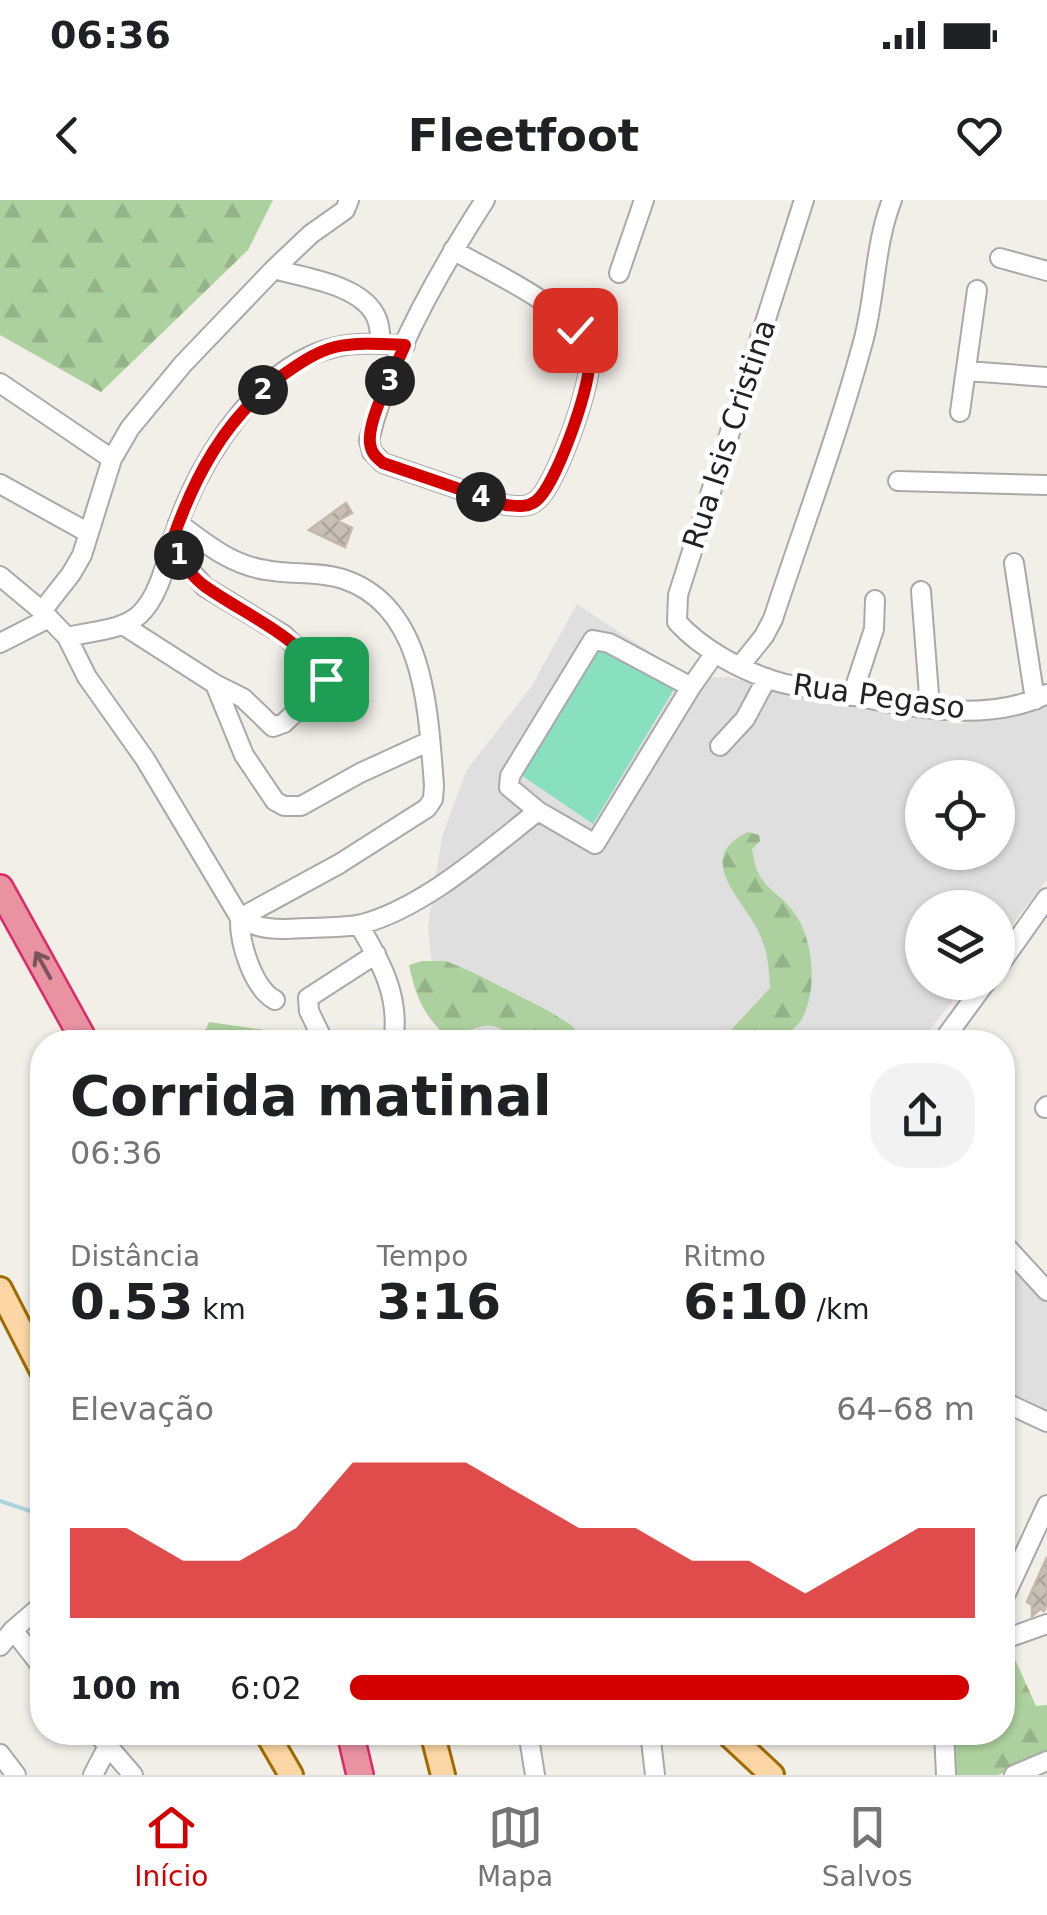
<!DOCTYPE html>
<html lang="pt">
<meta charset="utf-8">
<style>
body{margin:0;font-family:"DejaVu Sans",sans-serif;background:#f2f2f2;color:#202124;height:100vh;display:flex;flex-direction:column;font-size:38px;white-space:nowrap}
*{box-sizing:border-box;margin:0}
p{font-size:32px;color:#757577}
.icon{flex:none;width:55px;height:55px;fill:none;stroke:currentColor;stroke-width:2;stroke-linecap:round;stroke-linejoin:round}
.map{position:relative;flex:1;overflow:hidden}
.side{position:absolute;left:30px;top:830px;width:985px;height:715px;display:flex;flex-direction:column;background:#fff;border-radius:40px;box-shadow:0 2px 8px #0004}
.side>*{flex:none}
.buttons{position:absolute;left:905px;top:560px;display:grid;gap:20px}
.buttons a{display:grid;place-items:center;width:110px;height:110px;border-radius:50%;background:#fff;box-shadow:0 2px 8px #0004;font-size:50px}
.pin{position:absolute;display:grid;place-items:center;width:85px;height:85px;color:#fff;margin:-42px;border-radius:20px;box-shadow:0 5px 15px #0006}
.km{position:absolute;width:50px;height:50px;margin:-25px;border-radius:50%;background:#222;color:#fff;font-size:28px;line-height:50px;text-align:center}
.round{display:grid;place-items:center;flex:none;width:105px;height:105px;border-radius:40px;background:#f2f2f2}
.headline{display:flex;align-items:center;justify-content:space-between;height:170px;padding:0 40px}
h1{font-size:55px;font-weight:600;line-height:75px}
.metrics{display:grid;grid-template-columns:repeat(3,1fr);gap:15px;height:170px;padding:10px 40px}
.metrics div{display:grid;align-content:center}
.metrics b{font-size:50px;font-weight:600}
.metrics small{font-size:28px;font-weight:400}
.metrics p{font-size:28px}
.chart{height:280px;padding:20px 40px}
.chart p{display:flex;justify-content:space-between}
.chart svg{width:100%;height:180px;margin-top:10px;fill:#d40000;opacity:.7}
ul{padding:0 40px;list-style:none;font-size:32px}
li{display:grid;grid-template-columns:160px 120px 1fr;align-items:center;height:75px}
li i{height:25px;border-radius:12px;background:#d40000}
.status{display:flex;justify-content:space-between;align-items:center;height:70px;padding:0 50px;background:#fff;direction:ltr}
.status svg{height:28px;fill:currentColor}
header{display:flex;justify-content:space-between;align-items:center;height:130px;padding:0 40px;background:#fff;font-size:45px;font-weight:600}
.menu{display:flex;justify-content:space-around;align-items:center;height:140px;border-top:2px solid #e0e0e0;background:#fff;font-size:28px;color:#757577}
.menu a{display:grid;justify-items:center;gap:5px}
.menu .selected{color:#d40000}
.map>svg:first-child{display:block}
.residential{fill:#e0dfdf;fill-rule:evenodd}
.forest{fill:url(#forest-firs)}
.pitch{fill:#88e0be}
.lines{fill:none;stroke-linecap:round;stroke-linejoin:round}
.stream{stroke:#aad3df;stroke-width:4}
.building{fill:url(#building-cross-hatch);stroke:#c4b6ab;stroke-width:2.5}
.minor-casing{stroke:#a9a9a9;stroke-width:22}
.major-casing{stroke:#a06b00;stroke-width:28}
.highway-casing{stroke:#dc2a67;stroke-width:30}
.minor{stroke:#fff;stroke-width:18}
.major{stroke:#fcd6a4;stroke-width:22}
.highway{stroke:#e892a2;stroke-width:25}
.oneway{stroke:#7b545c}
.route-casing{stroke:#fff;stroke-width:20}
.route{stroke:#d40000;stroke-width:12}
.labels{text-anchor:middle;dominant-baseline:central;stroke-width:10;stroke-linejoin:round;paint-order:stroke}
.street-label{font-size:30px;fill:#222;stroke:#fff}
</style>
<div class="status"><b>06:36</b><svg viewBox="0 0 49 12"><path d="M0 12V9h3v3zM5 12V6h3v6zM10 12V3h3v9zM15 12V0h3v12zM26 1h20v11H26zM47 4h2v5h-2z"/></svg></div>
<header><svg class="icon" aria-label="back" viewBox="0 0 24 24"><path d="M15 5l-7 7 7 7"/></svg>Fleetfoot<svg class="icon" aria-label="heart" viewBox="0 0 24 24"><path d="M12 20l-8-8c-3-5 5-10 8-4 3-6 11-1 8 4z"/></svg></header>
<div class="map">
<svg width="1047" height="1575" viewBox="0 0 1047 1575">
<defs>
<pattern id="forest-firs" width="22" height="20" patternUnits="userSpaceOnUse" patternTransform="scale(2.5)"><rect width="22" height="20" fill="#add19e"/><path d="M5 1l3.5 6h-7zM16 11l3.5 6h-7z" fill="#95b388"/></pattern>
<pattern id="building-cross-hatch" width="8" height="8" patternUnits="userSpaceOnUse" patternTransform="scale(2.5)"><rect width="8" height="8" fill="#c7bfb8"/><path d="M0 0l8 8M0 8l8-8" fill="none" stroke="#aba49e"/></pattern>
</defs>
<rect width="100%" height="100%" fill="#f2efe9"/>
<path class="residential" d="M577 404 689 478 728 477 879 512 960 524 1047 502V680L998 743V708H922V782L967 783 920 842H440L428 727 442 637 466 571 531 487ZM922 578H998V652H922Z
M1002 1053 1047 1093V1215L1003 1193Z"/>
<path class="forest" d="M0 0H273L248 50 101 192 0 135Z
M748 632 759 635 760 641 752 649C758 693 777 686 797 717 814 744 818 794 800 822 795 829 784 836 777 842H707L731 830 770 788C769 770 768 752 760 735 746 701 691 659 748 632Z
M422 761H446L472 772 547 810 571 825 587 842H519C482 810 484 835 443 833 422 813 415 793 409 765Z
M209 822 272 831 275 842H200Z
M1014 1457 1036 1506 1047 1505V1555L998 1575H956L949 1547 955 1533 1002 1532 1003 1459Z"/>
<path class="pitch" d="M598 445 674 489 593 624 521 575Z"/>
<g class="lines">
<path class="stream" d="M0 1301 42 1315"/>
</g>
<path class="building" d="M346 303 352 313 337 321 352 328 345 347 309 330Z
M1047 1357V1403L1044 1411 1040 1409 1032 1416V1405L1027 1402Z"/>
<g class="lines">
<defs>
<path id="minor" d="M804 0 678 395 677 422C702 449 740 470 775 481 794 487 816 489 835 492 902 505 983 526 1047 494
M453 50C490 72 565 104 584 143 587 149 589 159 589 166 589 191 555 287 536 301 527 308 517 306 506 305L383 263 372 252 369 240C388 161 441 68 485 0
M1000 58 1047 71
M274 69C304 78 357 84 374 113 380 122 380 134 381 144
M619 73 644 0
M967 171 1047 177
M0 183 112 259
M960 212 977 90
M898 281 1047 285
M0 284 87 332
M178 323C205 343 231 365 266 370 291 375 318 371 343 379 426 406 428 513 434 585L433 599 427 608 339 664 240 718C239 743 253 788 275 800
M171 344 186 366 205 387 284 435 324 475 326 483 284 523 273 527 243 498 215 484
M1014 363 1035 500
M0 376 42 411 67 437 87 477 145 559 240 718C261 732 285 729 308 728 325 727 345 728 362 724 425 707 488 650 538 611
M921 391 930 508
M42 411 71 374 82 355 112 259 130 228 183 164 274 69 311 34 345 10 349 0
M123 425 215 484 244 555 275 601 284 606H301L360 573 430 541
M67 437C90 431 121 431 139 415 162 394 168 351 178 324 203 256 260 164 336 147 358 142 383 144 405 145
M0 443 49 418
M740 466 764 436 773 419C803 327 838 235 863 142 876 95 874 46 892 0
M691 487 609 443 593 440 510 576 509 587 538 611 595 644 691 487 715 453
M852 496 874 429 875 400
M720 546 745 519 767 478
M359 725C381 762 401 798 393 842
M998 767 1047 698
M324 842 309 811 308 798 376 754
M942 842 986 782
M1045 908 1047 906
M1002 1042 1047 1091
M1002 1201 1047 1222
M1002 1402 1047 1305
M13 1430 42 1467
M1002 1440 1047 1424
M0 1446 13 1430 42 1405
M96 1532 133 1575
M528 1532 535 1575
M650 1532 655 1575
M944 1532 946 1575
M0 1554 16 1575
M93 1575 108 1546
M1014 1575 1047 1561"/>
<path id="major" d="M0 1089 42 1171
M266 1532 291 1575
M432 1532 443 1575
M726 1532 772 1575"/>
<path id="highway" d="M0 688 85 842
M350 1532 360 1575"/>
</defs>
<use href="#minor" class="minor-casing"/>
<use href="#major" class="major-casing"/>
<use href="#highway" class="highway-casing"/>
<use href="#minor" class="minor"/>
<use href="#major" class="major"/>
<use href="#highway" class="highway"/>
</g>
<defs><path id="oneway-shaft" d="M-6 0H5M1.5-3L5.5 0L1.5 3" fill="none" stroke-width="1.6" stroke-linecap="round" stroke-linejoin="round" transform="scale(2.5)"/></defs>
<use class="oneway" href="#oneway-shaft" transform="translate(43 765) rotate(-119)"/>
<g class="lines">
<defs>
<path id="route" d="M326 479C294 433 249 417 206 387 190 376 181 359 171 344 194 277 224 220 280 177 297 165 315 152 335 147 358 142 382 144 405 145 395 169 367 219 370 243 371 253 376 257 383 263L506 305C517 306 527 308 536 301 555 287 589 191 589 165 589 151 583 141 575 130"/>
</defs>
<use href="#route" class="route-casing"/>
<use href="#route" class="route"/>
</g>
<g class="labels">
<g class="street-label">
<text transform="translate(729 234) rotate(-72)">Rua Isis Cristina</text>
<text transform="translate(879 496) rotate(8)">Rua Pegaso</text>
</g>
</g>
</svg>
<div class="buttons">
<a><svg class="icon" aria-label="locate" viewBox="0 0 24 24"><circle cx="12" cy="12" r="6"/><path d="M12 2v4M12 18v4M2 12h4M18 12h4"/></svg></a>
<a><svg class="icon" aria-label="layers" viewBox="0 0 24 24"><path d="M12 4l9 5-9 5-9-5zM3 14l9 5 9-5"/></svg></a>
</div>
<div class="pin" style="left:326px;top:479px;background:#1e9e55"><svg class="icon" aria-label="arrive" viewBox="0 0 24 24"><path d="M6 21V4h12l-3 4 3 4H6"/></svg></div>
<div class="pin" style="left:575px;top:130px;background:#d93025"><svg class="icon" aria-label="check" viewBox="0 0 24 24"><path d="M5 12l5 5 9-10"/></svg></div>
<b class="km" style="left:179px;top:355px">1</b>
<b class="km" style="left:263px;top:190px">2</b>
<b class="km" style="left:390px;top:181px">3</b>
<b class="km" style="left:481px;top:297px">4</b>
<section class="side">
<div class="headline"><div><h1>Corrida matinal</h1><p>06:36</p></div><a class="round"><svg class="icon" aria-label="share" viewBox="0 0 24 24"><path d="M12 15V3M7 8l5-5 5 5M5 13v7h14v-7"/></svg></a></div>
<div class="metrics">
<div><p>Distância</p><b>0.53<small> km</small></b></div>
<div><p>Tempo</p><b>3:16</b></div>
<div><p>Ritmo</p><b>6:10<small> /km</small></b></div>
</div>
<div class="chart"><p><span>Elevação</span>64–68 m</p>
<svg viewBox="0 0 160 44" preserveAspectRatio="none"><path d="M0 44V22L10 22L20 30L30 30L40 22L50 6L60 6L70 6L80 14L90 22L100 22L110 30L120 30L130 38L140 30L150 22L160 22V44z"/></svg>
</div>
<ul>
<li><b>100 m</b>6:02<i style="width:99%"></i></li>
</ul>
</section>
</div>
<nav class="menu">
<a class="selected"><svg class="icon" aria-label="home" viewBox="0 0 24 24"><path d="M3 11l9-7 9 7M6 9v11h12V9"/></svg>Início</a>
<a><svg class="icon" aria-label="map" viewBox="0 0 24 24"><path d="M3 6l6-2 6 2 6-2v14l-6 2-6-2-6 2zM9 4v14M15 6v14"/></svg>Mapa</a>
<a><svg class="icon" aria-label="saved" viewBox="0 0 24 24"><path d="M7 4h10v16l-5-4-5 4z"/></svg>Salvos</a>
</nav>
